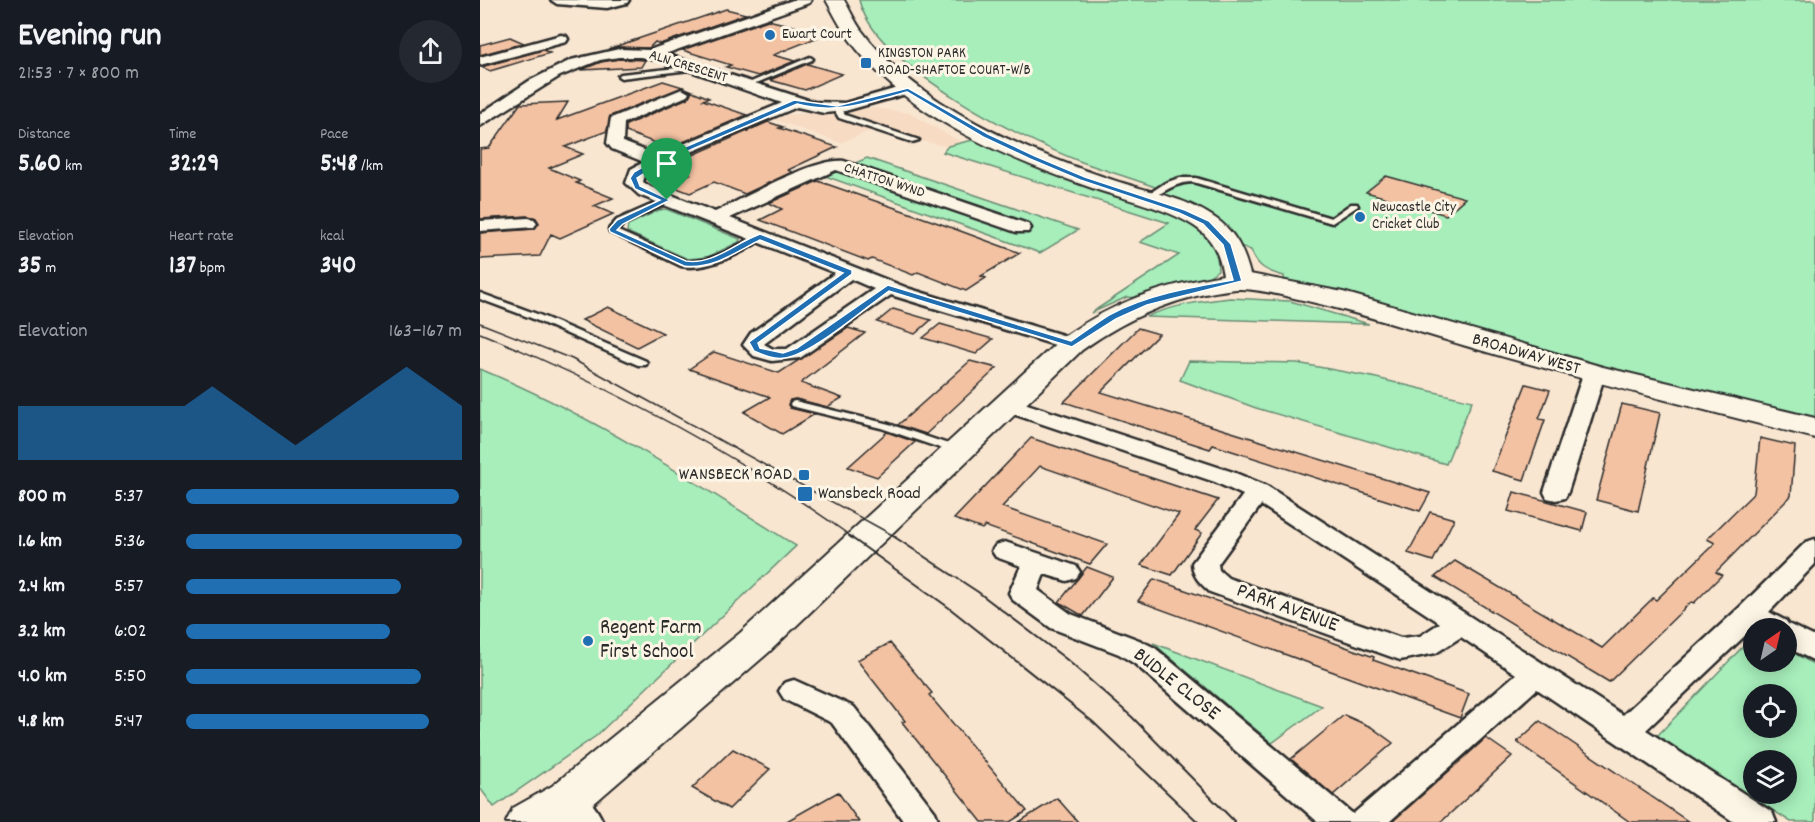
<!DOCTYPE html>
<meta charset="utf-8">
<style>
body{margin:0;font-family:Dekko,sans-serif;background:#242831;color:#f1f3f6;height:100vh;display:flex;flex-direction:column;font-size:22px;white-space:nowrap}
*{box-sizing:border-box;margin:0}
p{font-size:20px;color:#9ea1a6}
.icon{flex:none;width:33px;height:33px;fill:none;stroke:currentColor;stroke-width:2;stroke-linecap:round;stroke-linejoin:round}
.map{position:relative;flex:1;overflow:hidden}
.sheet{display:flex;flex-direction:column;background:#171b24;width:480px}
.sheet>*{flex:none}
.needle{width:39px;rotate:34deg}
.buttons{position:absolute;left:1263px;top:618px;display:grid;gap:12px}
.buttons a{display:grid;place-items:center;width:54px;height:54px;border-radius:50%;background:#171b24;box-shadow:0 3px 15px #0003;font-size:30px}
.pin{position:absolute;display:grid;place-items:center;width:51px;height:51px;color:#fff;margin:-62px -26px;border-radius:50% 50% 50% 0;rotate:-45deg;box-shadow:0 0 6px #0007}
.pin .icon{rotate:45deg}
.round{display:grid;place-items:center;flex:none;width:63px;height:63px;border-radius:32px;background:#242831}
.head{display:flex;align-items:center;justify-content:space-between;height:102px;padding:0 18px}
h1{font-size:33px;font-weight:700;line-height:45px}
.figures{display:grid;grid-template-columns:repeat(3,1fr);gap:9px;height:102px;padding:6px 18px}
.figures div{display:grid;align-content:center}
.figures b{font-size:26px;font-weight:700}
.figures small{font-size:16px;font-weight:400}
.figures p{font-size:16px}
.chart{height:168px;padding:12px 18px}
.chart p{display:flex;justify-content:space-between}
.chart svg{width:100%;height:108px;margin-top:6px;fill:#1f6fb2;opacity:.7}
ul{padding:0 18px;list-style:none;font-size:20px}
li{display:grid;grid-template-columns:96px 72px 1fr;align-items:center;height:45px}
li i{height:15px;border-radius:8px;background:#1f6fb2}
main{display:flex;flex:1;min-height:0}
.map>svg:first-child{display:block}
.built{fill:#f7dbc3}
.green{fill:#a7eebb;stroke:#698c73;stroke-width:1.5;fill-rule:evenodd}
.building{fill:#f3c2a3;stroke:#2b2b2b;stroke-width:1.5}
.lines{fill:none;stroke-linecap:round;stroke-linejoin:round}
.lane-casing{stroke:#2b2b2b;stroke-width:5}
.street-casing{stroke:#2b2b2b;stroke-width:5}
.secondary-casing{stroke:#2b2b2b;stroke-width:4}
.lane{fill:#fcf5e5;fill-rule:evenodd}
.street{fill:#fcf5e5;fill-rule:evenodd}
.secondary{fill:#fcf5e5;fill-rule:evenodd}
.tram-far1{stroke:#2b2b2b;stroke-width:1.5}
.tram{stroke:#2b2b2b;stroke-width:2}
.route{fill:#1f6fb2;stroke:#fff;stroke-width:1.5;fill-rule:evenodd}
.poi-dot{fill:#1f6fb2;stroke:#fcf5e5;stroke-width:2}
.labels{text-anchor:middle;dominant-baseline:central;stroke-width:6;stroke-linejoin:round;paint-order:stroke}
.far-poi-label{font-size:15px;fill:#2b2b2b;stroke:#fcf5e5;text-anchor:start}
.far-street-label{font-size:15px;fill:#2b2b2b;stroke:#fcf5e5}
.street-label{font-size:18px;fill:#2b2b2b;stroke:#fcf5e5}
.poi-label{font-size:18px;fill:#2b2b2b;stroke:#fcf5e5;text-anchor:end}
.near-street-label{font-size:21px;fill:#2b2b2b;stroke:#fcf5e5}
.near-poi-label{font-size:21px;fill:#2b2b2b;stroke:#fcf5e5;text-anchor:start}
</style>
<main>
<section class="sheet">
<div class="head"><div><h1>Evening run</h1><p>21:53 · 7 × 800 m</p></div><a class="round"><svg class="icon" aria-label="share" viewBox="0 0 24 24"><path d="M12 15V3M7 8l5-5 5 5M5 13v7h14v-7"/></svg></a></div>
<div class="figures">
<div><p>Distance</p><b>5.60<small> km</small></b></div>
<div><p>Time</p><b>32:29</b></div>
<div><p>Pace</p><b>5:48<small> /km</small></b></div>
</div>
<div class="figures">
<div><p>Elevation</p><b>35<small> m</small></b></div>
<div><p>Heart rate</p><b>137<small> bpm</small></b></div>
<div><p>kcal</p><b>340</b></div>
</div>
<div class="chart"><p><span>Elevation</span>163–167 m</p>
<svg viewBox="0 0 160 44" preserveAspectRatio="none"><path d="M0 44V22L10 22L20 22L30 22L40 22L50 22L60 22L70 14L80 22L90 30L100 38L110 30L120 22L130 14L140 6L150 14L160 22V44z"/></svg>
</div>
<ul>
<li><b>800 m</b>5:37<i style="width:99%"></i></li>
<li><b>1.6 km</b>5:36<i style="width:100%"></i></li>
<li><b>2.4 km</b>5:57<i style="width:78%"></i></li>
<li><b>3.2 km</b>6:02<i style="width:74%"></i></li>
<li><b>4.0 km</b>5:50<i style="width:85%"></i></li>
<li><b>4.8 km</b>5:47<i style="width:88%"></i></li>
</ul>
</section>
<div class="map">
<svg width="1335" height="822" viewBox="0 0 1335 822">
<rect width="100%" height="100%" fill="#f9e6d1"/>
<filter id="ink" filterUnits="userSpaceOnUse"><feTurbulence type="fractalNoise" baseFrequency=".0167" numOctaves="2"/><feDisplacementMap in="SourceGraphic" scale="12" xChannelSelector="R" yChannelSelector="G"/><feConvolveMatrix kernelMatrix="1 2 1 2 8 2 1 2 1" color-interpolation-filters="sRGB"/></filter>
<g filter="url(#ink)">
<path class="built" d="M394 108 429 113 481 142 464 146 391 130 361 143 295 120 306 115Z"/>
<path class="green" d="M379 0H1335V421L1171 383 804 280V276C786 271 777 267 771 250L760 246 745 227 680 197 685 191C657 179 628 172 599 161 540 138 395 66 379 0Z
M501 138 606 184 711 222 730 240 737 253 738 270 724 280 657 298 647 297 611 313 699 255 660 242 689 223 463 152 468 146Z
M387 158 598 230 560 253 345 176Z
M186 209 260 239 259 242 228 257 208 259 147 232 148 225 179 210Z
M750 298 810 301 889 324 666 317C693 305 722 301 750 298Z
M709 361 817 363 892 377 992 401 966 464 776 408 700 380Z
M0 369C112 415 214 481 316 546L116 736 14 807 0 788Z
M1273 636 1274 662H1306L1307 649 1335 665V822H1311L1177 736ZM1274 694H1306V728H1274ZM1274 760H1306V794H1274Z
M673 643 842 706 792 743Z"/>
<path class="building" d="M246 9 266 14 180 44 175 42 169 48 139 47 128 49Z
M288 20 321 28 312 32 336 38 293 55 315 61 278 76 246 67 251 65 202 50Z
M30 37 44 43 0 55V45Z
M63 50 70 53 10 71 1 67Z
M139 59 165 60 161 67 101 70 121 62Z
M327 64 362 74 325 90 290 80Z
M183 81 203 87 130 116 127 131 85 147 103 154 69 168 100 181 96 183 133 198 114 206 133 214 80 238 71 234 60 256 0 259V233L54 229 59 223 56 218 48 216 0 219V149L9 148 40 104 88 102 77 120Z
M203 87 229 98 223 100 267 115 189 148 146 132V125L208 98 211 92Z
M288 122 303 127 299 128 357 147 308 170 312 172 265 194 234 182 210 193 186 184 210 174 188 166Z
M906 176 985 198 966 215 886 192Z
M338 181 464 225 540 253 501 276 506 278 486 291 438 272 433 275 392 259 388 261 280 220 302 209 289 203Z
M128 307 183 333 157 347 102 320Z
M413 309 451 320 435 334 397 322Z
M460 324 513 339 496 354 443 338Z
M368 328 385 333 321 383 362 398 347 407 316 399 310 400 308 405 310 408 335 414 302 434 264 412 290 397 209 369 234 352 299 373Z
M658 328 679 334 621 392 950 493 940 511 733 445 730 449 584 402Z
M490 361 517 368 446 434 418 425Z
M1046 384 1070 390 1059 419 1065 420 1044 480 1012 471Z
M1142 404 1180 413 1158 511 1116 500Z
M407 432 435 442 397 477 368 467Z
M551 438 738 500 715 530 722 533 692 575 661 565 699 514 560 466 522 507 627 544 610 564 505 526 502 529 474 519Z
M1280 438 1315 446 1311 496 1236 572 1242 575 1214 603 1211 602 1129 682 955 577 975 561 1122 648 1173 598 1176 600 1235 543 1227 539 1274 493Z
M1034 492 1107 512 1102 531 1028 511Z
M950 512 974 519 953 561 928 553Z
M607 567 633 577 603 616 579 602Z
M674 579 894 657 893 660 989 694 980 718 658 601Z
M410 643 452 693 449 695 547 811 530 822H502L422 722 425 721 377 660Z
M864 715 891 727 913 743 853 795 811 759Z
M1060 721 1209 822H1150L1037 742Z
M1006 738 1032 756 961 822H912Z
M253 749 290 769 249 809 212 788Z
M358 792 379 822H305Z
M577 798 598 822H539Z"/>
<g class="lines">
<defs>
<path id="lane" d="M330 57 333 59 332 60 269 86 264 85Z
M216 66 219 68 218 69 141 78 138 76 141 74Z
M357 106 359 107 365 115 439 140 432 142 359 118 353 108Z
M699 178H716L851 218 871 204H877L878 206 852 223 713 182C689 182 676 201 662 201L661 199 685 183Z
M187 198 191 200 190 202 143 224 138 231 206 261C232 263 254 247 277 235H283L284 237C265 253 226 271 201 266L130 232 129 229 137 220Z
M0 293 57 314 166 361 167 363 166 365H158L51 318 0 299Z
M315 401 409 424 480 448 481 450 480 452H472L401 428 311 406 310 404 311 402Z"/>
<path id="street" d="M71 0H149L147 3 127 8 77 4Z
M313 0H331L329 3 185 54 334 102 365 103 428 85 433 86 435 89 433 92 365 111 344 113 317 107 183 164 165 175 163 182 171 187 235 212C265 198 333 158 364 161L548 224 551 228 548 232H536L356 170 250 218 430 289 599 340 602 344 599 348 592 350 585 348 411 295 320 358 292 361 274 356 263 345 271 333 355 273 159 195 146 183 151 169 164 162 132 149 127 143 131 118 202 89 209 93 207 96 144 123 143 142 177 155 302 103 182 61 160 57H139L120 60 80 76 0 126V114L49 81 91 60 139 49 169 50ZM371 279 394 289 307 349H293L284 344Z
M81 35 86 36 88 39 86 42 0 65V57Z
M48 218 54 219 57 223 54 227 0 231V221Z
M1114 368 1122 369 1125 374 1088 492 1085 498 1076 500 1067 498 1064 492 1103 374 1106 369Z
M529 398 753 472 787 486 1143 715 1260 607 1326 542 1335 539V564L1289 612 1306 621 1308 624 1335 637V661L1306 647V628H1273L1166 730 1292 812 1296 822H1254L1057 689 909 822H838L655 664 639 654 571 628 533 600 529 593 541 566 516 557 512 551 516 545 525 542 596 566 600 572 596 578 587 581 564 574 558 590 591 614 659 640 675 648 873 814 1036 674 981 637 956 653 920 660 730 592C719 582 713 577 712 563L763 495 735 482 521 410 518 405 521 400ZM781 505 960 623 940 636 921 638 748 578 739 570 738 564Z
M314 680 374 707 455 812 459 822H424L352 723 304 699 299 691 304 683Z
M88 786C104 791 116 806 123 822H88L72 799 77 789Z"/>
<path id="secondary" d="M346 0H364C370 10 375 22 382 31 438 107 547 151 633 180 666 191 705 197 735 218 755 231 764 251 770 274L863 292 1123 367 1335 418V438C1220 409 1106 381 993 348 934 331 875 311 814 298 796 294 775 288 756 289 699 295 648 317 602 350L288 653 104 812 88 822H26L33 808 72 786 260 633 582 338C635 301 680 286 743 275 739 254 733 238 714 226 684 207 646 200 612 188 523 157 422 115 367 36 359 25 353 12 346 0Z"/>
</defs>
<use href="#lane" class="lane-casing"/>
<use href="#street" class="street-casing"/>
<use href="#secondary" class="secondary-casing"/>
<use href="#lane" class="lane"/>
<use href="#street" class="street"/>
<use href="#secondary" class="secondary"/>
<path class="tram-far1" d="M0 323 92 359 416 537
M0 333C131 387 257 454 372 537"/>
<path class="tram" d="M369 536 468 607 613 722 718 822
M413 536 498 592 586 659 652 717 755 822"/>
</g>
</g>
<path class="route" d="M428 88 508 134 555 156 605 177 705 210 729 221 751 244 762 281 667 305 636 319 592 347 409 291C385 308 333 354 305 358 294 360 283 355 274 351L269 342 363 273 280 240C256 252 232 270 204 266L130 232 129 229 137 220 180 200 155 189 150 178 154 172 175 160 314 100 357 106ZM427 92 503 137 550 159 600 180 699 213 723 224 743 245 753 280C712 287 666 295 629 315 616 323 603 333 591 341L408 285 317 348 303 353 280 348 278 343 372 274V270L280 234C255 243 233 265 206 261L137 230 143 224 190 200 160 186 157 178 180 163 317 104C357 115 389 102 427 92Z"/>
<g class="poi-dot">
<circle cx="290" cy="35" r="6"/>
<rect x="380" y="57" width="12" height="12" rx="3"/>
<circle cx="880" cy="217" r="6"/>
<rect x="318" y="469" width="12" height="12" rx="3"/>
<rect x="317" y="486" width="16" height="16" rx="3"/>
<circle cx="108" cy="641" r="6"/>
</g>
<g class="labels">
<g class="far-poi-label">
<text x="302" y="35">Ewart Court</text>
<text x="398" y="54">KINGSTON PARK<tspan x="398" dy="17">ROAD-SHAFTOE COURT-W/B</tspan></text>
<text x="892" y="208">Newcastle City<tspan x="892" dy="17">Cricket Club</tspan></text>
</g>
<g class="far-street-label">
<text transform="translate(208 67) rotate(17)">ALN CRESCENT</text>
<text transform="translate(404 181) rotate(18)">CHATTON WYND</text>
</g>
<g class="street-label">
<text transform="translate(1046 355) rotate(16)">BROADWAY WEST</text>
</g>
<g class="poi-label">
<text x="312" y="475">WANSBECK ROAD</text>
<text x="338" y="494" text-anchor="start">Wansbeck Road</text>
</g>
<g class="near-street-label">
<text transform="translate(807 609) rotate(20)">PARK AVENUE</text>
<text transform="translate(696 685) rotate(38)">BUDLE CLOSE</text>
</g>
<g class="near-poi-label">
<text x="120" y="629">Regent Farm<tspan x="120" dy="24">First School</tspan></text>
</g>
</g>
</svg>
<div class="buttons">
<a><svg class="needle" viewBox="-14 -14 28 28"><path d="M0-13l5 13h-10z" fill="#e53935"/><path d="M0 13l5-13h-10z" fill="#9ea1a6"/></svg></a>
<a><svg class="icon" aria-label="locate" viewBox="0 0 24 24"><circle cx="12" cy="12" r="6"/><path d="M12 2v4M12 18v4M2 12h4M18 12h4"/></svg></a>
<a><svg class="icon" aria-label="layers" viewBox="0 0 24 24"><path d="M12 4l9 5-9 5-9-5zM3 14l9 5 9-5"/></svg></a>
</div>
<div class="pin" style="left:187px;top:200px;background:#1e9e55"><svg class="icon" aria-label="arrive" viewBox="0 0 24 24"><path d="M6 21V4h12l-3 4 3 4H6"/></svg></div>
</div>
</main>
